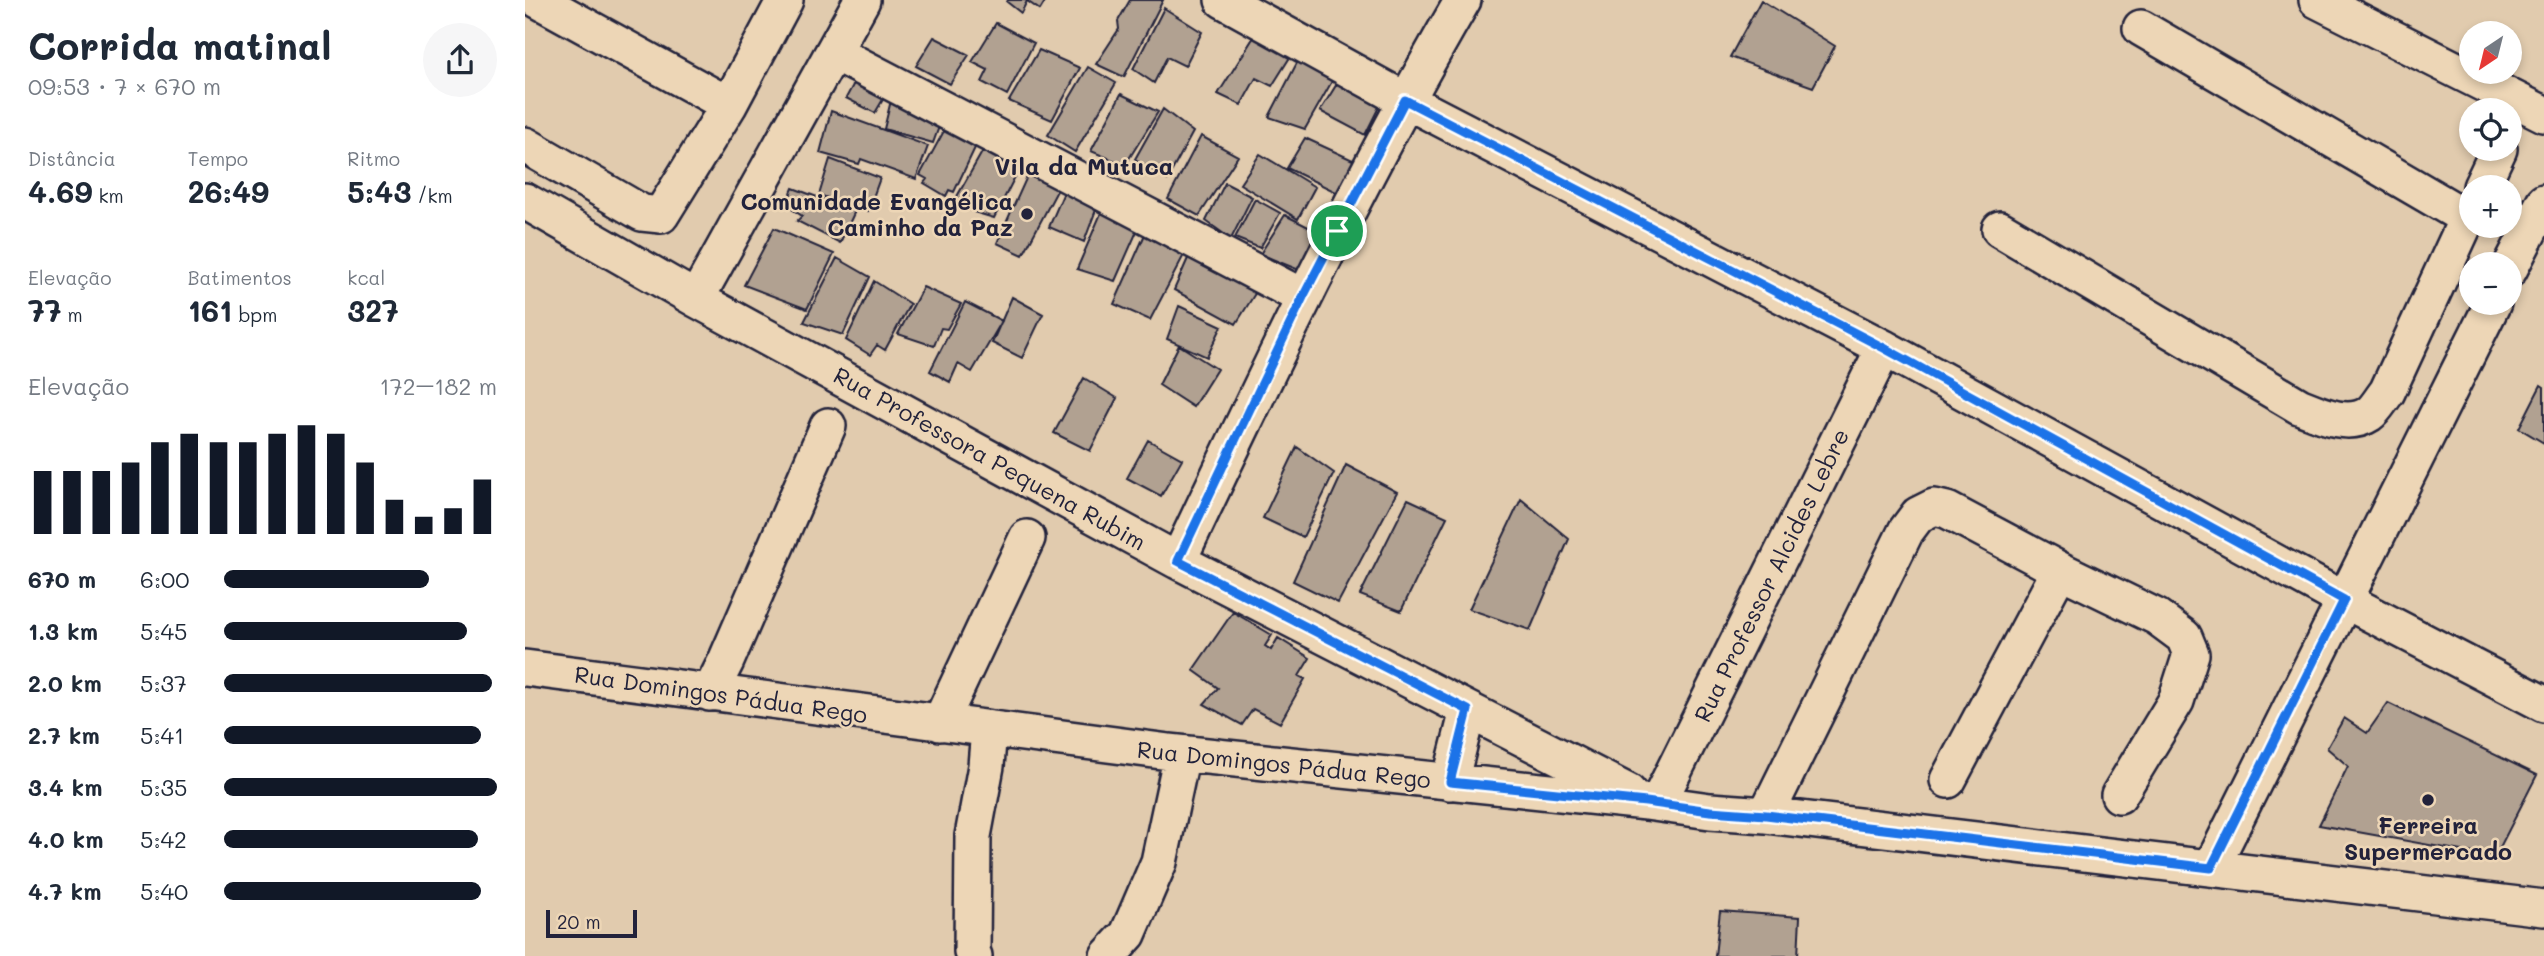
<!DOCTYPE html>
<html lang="pt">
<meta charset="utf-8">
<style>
body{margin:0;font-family:Mali,sans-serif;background:#f6f6f7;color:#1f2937;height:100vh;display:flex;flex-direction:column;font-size:26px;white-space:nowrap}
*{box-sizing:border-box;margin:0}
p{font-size:23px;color:#747a83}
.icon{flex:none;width:38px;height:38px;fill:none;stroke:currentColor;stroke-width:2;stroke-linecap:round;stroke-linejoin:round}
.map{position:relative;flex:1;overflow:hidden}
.side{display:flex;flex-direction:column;background:#fff;width:525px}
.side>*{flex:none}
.needle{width:46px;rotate:215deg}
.buttons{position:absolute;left:1934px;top:21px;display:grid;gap:14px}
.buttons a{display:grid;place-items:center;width:63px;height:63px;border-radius:50%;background:#fff;box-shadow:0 4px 10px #0003;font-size:35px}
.scale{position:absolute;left:21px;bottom:18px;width:91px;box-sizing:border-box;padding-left:7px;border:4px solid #22223b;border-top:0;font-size:19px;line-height:24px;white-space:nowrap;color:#22223b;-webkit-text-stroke:5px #edd6b6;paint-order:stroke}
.pin{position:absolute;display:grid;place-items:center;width:60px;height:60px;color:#fff;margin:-30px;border:4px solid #fff;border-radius:50%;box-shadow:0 2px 7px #0007}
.round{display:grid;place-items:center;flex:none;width:74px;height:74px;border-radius:37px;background:#f6f6f7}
.overview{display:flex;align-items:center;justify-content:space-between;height:119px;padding:0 28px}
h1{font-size:38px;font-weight:700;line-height:52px}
.figures{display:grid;grid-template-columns:repeat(3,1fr);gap:10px;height:119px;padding:7px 28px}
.figures div{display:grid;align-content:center}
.figures b{font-size:30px;font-weight:700}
.figures small{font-size:19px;font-weight:400}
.figures p{font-size:19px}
.chart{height:196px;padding:14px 28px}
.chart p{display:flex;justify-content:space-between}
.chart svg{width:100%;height:126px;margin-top:7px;stroke:#111827;stroke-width:6}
ul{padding:0 28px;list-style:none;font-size:23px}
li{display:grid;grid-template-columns:112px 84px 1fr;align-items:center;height:52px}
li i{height:18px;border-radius:9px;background:#111827}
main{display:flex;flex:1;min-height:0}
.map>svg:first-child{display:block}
.building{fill:#b1a191;stroke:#22223b;stroke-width:2}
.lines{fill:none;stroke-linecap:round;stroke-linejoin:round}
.street-casing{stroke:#22223b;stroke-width:40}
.street{stroke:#edd6b6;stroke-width:35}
.route-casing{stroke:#fff;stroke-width:14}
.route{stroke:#1a73e8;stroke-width:9}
.poi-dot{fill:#22223b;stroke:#edd6b6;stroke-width:2.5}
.labels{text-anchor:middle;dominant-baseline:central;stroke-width:5;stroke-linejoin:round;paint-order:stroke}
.poi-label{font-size:23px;font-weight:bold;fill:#22223b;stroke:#edd6b6;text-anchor:end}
.street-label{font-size:23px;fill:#22223b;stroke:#edd6b6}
.neighbourhood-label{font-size:24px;font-weight:bold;fill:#22223b;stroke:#edd6b6}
</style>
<main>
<section class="side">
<div class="overview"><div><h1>Corrida matinal</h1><p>09:53 · 7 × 670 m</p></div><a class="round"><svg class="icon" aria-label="share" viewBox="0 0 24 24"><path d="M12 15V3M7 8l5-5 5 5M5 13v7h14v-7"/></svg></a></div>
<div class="figures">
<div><p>Distância</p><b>4.69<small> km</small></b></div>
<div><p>Tempo</p><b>26:49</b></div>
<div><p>Ritmo</p><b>5:43<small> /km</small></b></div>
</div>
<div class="figures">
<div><p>Elevação</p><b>77<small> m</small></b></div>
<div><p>Batimentos</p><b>161<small> bpm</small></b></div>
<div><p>kcal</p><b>327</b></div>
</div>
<div class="chart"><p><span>Elevação</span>172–182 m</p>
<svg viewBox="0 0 160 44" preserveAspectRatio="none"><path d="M5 44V22M15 44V22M25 44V22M35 44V19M45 44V12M55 44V9M65 44V12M75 44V12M85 44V9M95 44V6M105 44V9M115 44V19M125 44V32M135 44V38M145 44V35M155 44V25"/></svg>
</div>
<ul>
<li><b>670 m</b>6:00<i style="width:75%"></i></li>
<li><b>1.3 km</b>5:45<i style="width:89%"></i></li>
<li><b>2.0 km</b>5:37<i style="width:98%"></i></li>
<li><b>2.7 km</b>5:41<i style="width:94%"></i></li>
<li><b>3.4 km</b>5:35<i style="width:100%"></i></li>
<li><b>4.0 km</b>5:42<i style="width:93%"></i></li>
<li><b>4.7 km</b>5:40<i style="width:94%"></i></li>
</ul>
</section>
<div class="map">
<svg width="2019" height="956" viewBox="0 0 2019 956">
<rect width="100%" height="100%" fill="#e1cbae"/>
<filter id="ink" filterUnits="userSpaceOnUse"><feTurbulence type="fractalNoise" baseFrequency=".0143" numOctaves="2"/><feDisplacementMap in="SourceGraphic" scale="14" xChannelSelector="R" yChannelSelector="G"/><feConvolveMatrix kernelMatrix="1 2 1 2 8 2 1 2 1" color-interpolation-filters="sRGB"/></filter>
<g filter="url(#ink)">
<path class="building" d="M483 0H521L515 10 502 1 496 13 482 2Z
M605 0H638L599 77 571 64 594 29 593 21Z
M1236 0 1310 46 1288 87 1205 57Z
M639 8 677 32 660 66 642 57 629 83 608 69Z
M471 23 509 43 482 95 457 82 463 70 447 62Z
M732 32 767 54 747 86 731 78 716 105 693 94Z
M409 37 444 55 425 84 391 66Z
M514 50 555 68 527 120 484 101Z
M775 57 810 76 780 129 744 117Z
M563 67 591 83 550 152 523 135Z
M335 72 366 86 350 113 321 98Z
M815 79 855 105 840 135 795 111Z
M369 88 419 113 408 143 359 129Z
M596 94 633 112 600 165 566 151Z
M638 109 668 132 642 180 610 159Z
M306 111 403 146 391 179 336 159 334 164 295 153Z
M426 118 457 133 429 192 424 190 421 196 399 183 402 179 395 175Z
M676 136 713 156 674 216 643 199Z
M780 138 830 161 813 193 762 168Z
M460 147 496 165 469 218 449 212 430 200Z
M735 154 790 187 773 219 715 184Z
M305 159 355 178 343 211 294 195Z
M504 172 535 185 498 255 472 243Z
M700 183 727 197 706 239 681 221Z
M268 188 330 211 315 243 272 221 277 216 261 205Z
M539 192 572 207 559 242 524 227Z
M730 199 755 213 735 248 710 238Z
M580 204 616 222 590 281 552 269Z
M760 215 797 234 779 272 735 254Z
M249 228 309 254 282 309 219 285Z
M621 232 660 253 625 320 589 304Z
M664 256 731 292 711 324 649 290Z
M312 258 345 277 318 335 279 322Z
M349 281 385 304 360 350 352 345 345 355 321 340Z
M398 287 436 304 422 329 416 328 409 346 373 334Z
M487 297 518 314 497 358 467 343Z
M440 302 477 321 447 372 433 364 425 382 405 371Z
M654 306 697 326 682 357 642 339Z
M654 345 692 369 668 407 634 385Z
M559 378 592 398 565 451 529 433Z
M2016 385 2019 387V443L1994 428Z
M623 440 657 459 636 496 602 478Z
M772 447 809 473 778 537 738 518Z
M821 465 872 492 813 603 768 581Z
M883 499 922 517 876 611 835 595Z
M996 499 1044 539 1005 630 944 609Z
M708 612 747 635 740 646 746 650 753 638 785 658 774 676 780 679 755 723 728 709 717 725 679 704 693 688 668 670Z
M1863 703 2012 775 1970 857 1794 825 1823 766 1802 748 1819 718 1842 733Z
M1195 911 1275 917 1273 956H1190Z"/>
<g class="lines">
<defs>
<path id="street" d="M13 0 204 105
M698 0 880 100 1359 348 1819 600 2019 704
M1792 0 2019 114
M1616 28 1942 218
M308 52 778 297
M0 145 117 213 136 215 204 105 260 0
M1956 187 1974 149
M0 201 171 299 653 561 1103 792
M1475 229 1774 406C1794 414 1823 428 1844 414 1851 409 1856 399 1862 392L1946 210
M1984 270 2019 202
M171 299 337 0
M653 561C743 371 832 182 938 0
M0 668 644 752 1121 802 1185 811 1241 815 2019 908
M185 693 201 661 303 426
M415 723 502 538
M1423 780 1535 570
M925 782 943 710
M1133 803 1359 348
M1241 815 1381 531 1393 515 1409 507 1422 510 1535 570 1632 617 1659 637 1666 654 1651 701 1594 795
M1686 868 1968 303
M449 956 447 952 448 836 461 766 464 729
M583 956 603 934 634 862 657 754"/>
</defs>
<use href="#street" class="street-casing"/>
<use href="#street" class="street"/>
</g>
</g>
<g class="lines" filter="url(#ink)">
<defs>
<path id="route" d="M880 100 1359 348 1819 600 1686 868 1241 815 1185 811 1121 802 925 782 943 710 653 561 778 297Z"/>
</defs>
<use href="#route" class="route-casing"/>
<use href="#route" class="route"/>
</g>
<g class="poi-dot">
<circle cx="502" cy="214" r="7"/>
<circle cx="1903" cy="800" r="7"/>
</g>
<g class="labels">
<g class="poi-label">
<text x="488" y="201">Comunidade Evangélica<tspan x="488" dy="26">Caminho da Paz</tspan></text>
<text x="1903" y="825" text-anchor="middle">Ferreira<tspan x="1903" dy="26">Supermercado</tspan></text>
</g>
<g class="street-label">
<text transform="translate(465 458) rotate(29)">Rua Professora Pequena Rubim</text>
<text transform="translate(1246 575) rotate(-64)">Rua Professor Alcides Lebre</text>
<text transform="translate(196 694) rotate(8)">Rua Domingos Pádua Rego</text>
<text transform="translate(759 764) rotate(6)">Rua Domingos Pádua Rego</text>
</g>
<g class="neighbourhood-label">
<text x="559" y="165">Vila da Mutuca</text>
</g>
</g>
</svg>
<div class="buttons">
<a><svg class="needle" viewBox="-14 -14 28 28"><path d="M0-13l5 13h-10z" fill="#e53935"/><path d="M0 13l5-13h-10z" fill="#747a83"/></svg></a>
<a><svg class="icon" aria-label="locate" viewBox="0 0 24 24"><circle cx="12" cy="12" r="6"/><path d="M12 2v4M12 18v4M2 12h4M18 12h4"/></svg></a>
<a>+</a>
<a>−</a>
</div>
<div class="scale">20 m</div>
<div class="pin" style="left:812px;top:231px;background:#1e9e55"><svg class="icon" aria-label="arrive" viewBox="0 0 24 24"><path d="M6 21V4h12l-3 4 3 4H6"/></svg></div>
</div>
</main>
